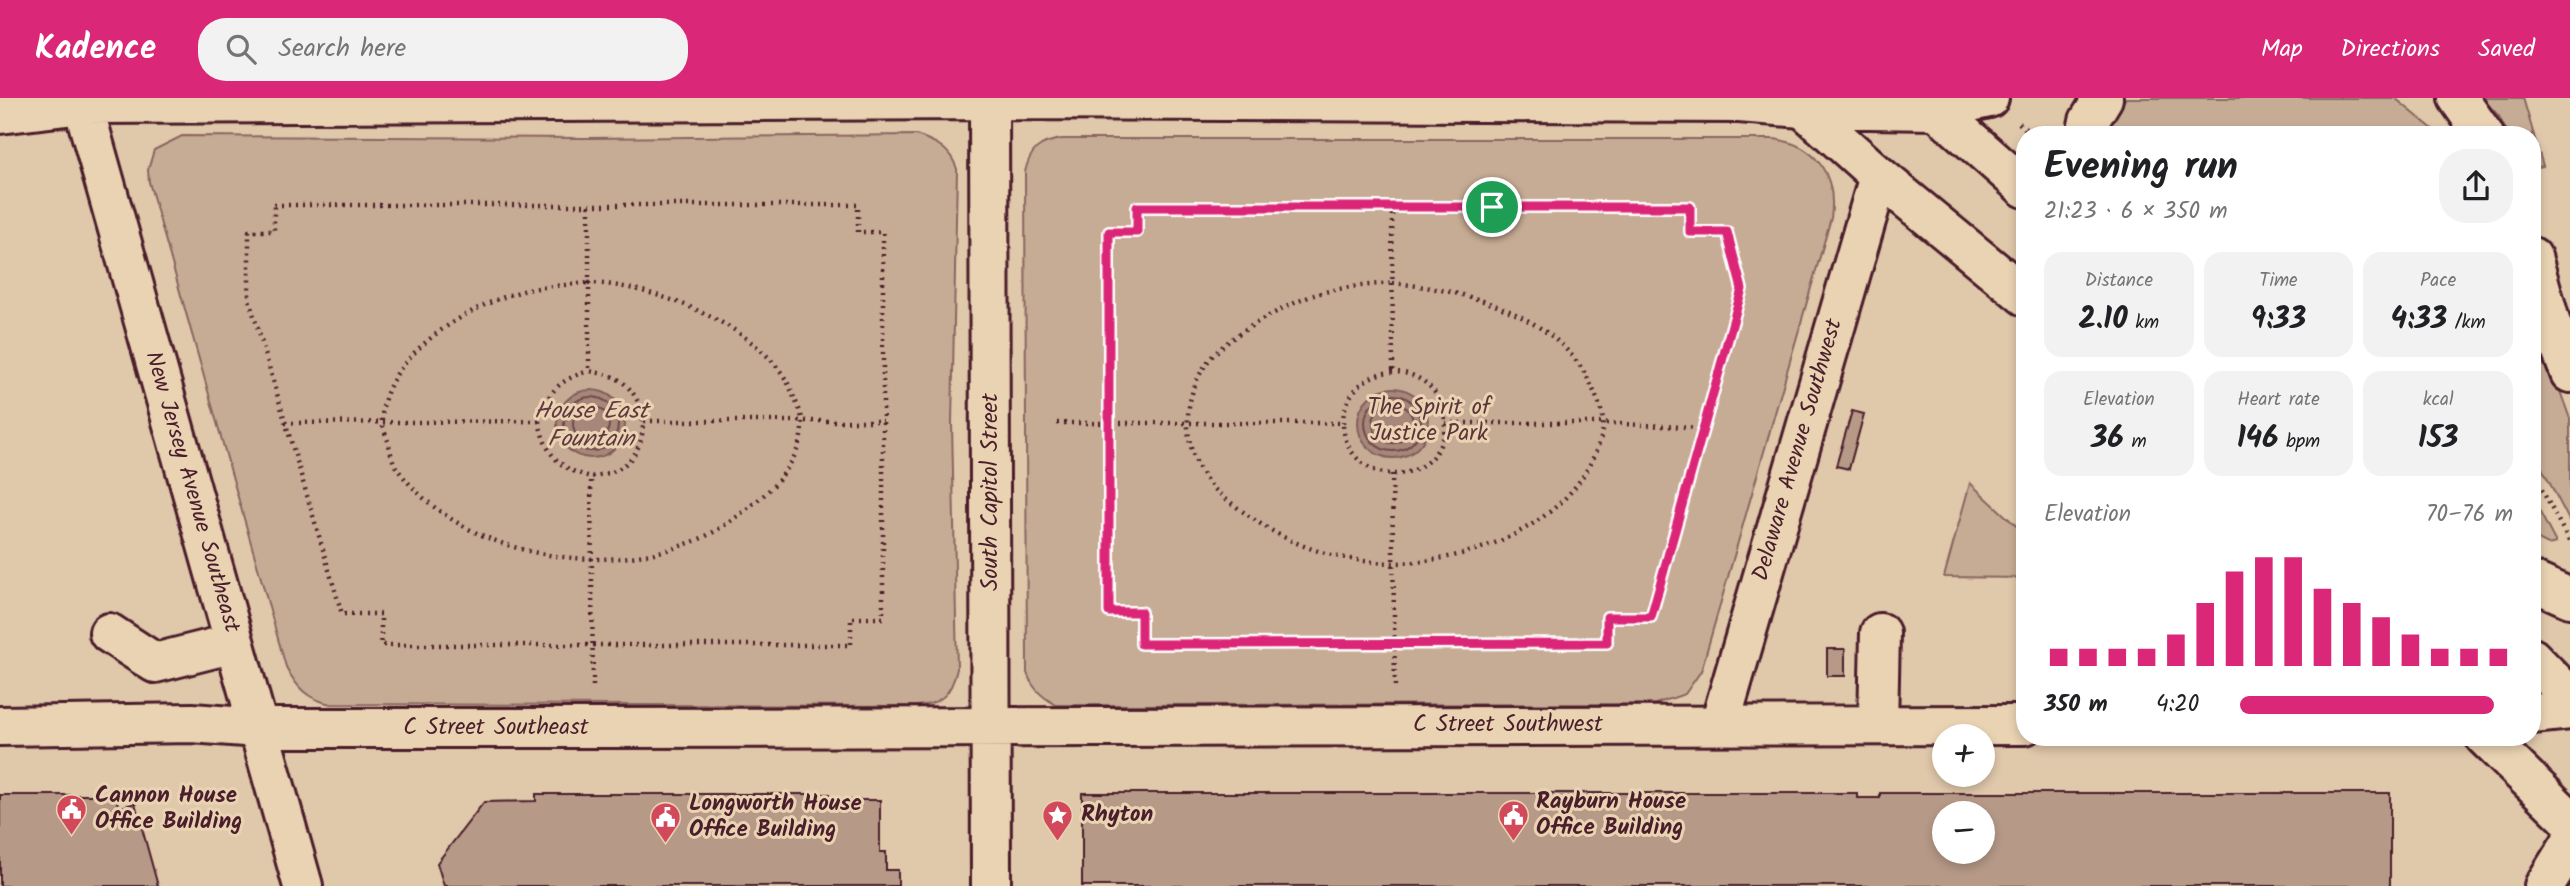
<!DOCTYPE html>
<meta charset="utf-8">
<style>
body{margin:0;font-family:Kalam,sans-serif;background:#f2f2f2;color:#202124;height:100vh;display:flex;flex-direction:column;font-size:26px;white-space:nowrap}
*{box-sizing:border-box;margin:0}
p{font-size:23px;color:#757577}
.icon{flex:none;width:38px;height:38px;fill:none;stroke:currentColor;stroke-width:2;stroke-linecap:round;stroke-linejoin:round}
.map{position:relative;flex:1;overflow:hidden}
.drawer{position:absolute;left:2016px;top:28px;width:525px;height:620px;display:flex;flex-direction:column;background:#fff;border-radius:28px;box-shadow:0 4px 10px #0003}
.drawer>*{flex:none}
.controls{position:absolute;left:1932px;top:626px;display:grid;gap:14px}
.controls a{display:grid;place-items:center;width:63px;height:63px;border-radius:50%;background:#fff;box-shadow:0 4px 10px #0003;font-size:35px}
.pin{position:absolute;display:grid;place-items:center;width:60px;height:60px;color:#fff;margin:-30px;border:4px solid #fff;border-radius:50%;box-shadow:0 2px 7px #0007}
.round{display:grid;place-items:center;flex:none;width:74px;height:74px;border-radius:28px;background:#f2f2f2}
.headline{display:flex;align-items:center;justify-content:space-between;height:119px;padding:0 28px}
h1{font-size:38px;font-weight:600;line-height:52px}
.stats{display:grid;grid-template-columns:repeat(3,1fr);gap:10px;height:119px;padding:7px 28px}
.stats div{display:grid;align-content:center;border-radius:18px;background:#f2f2f2;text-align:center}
.stats b{font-size:30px;font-weight:600}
.stats small{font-size:19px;font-weight:400}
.stats p{font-size:19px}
.chart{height:196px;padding:14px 28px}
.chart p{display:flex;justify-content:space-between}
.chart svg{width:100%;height:126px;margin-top:7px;stroke:#db2777;stroke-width:6}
ul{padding:0 28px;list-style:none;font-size:23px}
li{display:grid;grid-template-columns:112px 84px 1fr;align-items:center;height:52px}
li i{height:18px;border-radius:9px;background:#db2777}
header{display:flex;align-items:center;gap:42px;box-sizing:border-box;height:98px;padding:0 35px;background:#db2777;color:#fff}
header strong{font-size:33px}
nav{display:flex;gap:38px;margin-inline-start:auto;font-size:24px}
.search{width:490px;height:63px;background:#f2f2f2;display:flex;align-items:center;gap:18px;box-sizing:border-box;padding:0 24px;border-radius:28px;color:#757577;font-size:26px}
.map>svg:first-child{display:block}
.green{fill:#c7ac95;stroke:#886660;stroke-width:2}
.water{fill:#a7877a;stroke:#825d5a;stroke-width:2}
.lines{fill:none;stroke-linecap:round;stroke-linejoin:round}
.shore{stroke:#6f494b;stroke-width:2}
.building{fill:#b69987;stroke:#4a1f2b;stroke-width:2;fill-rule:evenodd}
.minor-casing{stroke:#4a1f2b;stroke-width:44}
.major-casing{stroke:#4a1f2b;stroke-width:44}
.highway-casing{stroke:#4a1f2b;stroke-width:44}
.path{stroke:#4a1f2b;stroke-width:4.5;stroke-dasharray:2 5;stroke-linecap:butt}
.minor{stroke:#ead3b3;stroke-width:38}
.major{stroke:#ead3b3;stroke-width:38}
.highway{stroke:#ead3b3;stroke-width:38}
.route-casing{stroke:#fff;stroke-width:14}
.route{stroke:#db2777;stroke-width:9}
.labels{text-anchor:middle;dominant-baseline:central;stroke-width:6;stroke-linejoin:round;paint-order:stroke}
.park-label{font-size:23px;fill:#5d343b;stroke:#ead3b3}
.street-label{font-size:23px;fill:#4a1f2b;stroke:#ead3b3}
.poi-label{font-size:23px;font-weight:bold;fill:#4a1f2b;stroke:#ead3b3;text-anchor:start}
.water-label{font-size:24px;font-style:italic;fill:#61393f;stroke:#ead3b3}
</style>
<header>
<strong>Kadence</strong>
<div class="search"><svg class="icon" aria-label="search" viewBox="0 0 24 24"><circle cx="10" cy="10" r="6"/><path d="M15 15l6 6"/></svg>Search here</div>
<nav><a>Map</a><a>Directions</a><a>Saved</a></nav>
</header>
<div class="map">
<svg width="2570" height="788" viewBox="0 0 2570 788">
<rect width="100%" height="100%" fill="#e0c8ab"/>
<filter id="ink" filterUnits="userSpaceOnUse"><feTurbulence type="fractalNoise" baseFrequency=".0143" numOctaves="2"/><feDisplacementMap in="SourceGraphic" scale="14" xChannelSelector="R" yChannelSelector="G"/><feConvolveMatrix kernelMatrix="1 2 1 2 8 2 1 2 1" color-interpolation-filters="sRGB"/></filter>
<g filter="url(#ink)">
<path class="green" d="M2126 0H2395L2440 37H2106L2113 18Z
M2482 0H2523L2543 68 2532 70V37H2508L2499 18Z
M916 37C936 44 950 50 957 71L952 325 957 571C951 596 942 606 916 608L331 606C307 601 297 590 286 569L149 84 148 72 154 52 182 38 585 40Z
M1062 41H1774C1817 47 1837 78 1831 120L1701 573 1685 596 1655 606 1056 607C1041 598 1033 591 1027 575L1025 74C1030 52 1039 44 1062 41Z
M2532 215 2570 321V424L2532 351Z
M1970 385 2025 436V480L1944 479Z
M2532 399 2556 445 2548 447 2532 439Z"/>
<path class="water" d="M1358 325a35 35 0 1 1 70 0a35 35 0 1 1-70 0Z
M557 326a34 34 0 1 1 68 0a34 34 0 1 1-68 0Z"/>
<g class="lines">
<path class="shore" d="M1365 325a28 28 0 1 1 56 0a28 28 0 1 1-56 0Z
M564 326a27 27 0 1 1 54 0a27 27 0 1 1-54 0Z
M1373 325a20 20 0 1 1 40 0a20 20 0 1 1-40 0Z
M573 326a18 18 0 1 1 36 0a18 18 0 1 1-36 0Z"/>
</g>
<path class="building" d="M1852 313 1864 316 1849 371 1836 368Z
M1827 551H1845V578H1827Z
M1082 695H1857V700H1880V695H2390V788H1082ZM1944 716H1983V754H1944Z
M536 696H829V702H880V754H886V772H898V788H444L437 765 484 704 536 703Z
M0 697H115L119 710 135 705 158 788H0Z"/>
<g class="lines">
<defs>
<path id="minor" d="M81 0 303 788
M989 0 991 788
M0 16 83 6 989 2 1739 5 1803 10
M109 535 155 565 234 545
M1720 626 1879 78
M1878 626 1880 535
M0 628 192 625 258 630H595L2025 627
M2544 788 2570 746"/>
<path id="major" d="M1792 0 1879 78 2025 198
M1923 0 2025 90
M1803 10 1935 12
M2532 560 2570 599
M2532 616 2570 612
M2485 639 2570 722"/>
<path id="highway" d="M2458 0 2484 37
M1935 12 1989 0
M2086 37 2089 23 2103 0
M2532 159 2550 223 2570 275
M2532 483 2570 500"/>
</defs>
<use href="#minor" class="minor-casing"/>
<use href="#major" class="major-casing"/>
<use href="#highway" class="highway-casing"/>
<path class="path" d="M2019 25 2032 37
M274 107H858V134H883V520H851V547H381V516H342L249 201V133H274Z
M589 107V273C598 275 608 276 616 280 652 300 653 357 612 374 606 376 597 377 591 379L593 591
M1137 109H1690V134H1727L1742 191 1651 519H1607V546H1141V514H1109V134H1137Z
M1392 109 1393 273
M588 185C654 186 770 231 793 297 796 305 802 315 802 323 804 356 778 387 754 405 735 421 713 437 689 445 593 481 457 456 396 369 392 362 390 351 388 343 386 337 382 329 382 322 381 259 469 207 523 193 543 188 567 187 588 185Z
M1393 185C1466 192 1559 216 1592 289 1597 300 1603 314 1603 326 1603 338 1597 351 1592 362 1559 432 1465 465 1392 465 1340 464 1290 448 1249 418 1234 407 1214 394 1204 378 1181 344 1183 298 1207 265 1224 239 1287 206 1317 196 1342 189 1367 187 1393 185Z
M1343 325a51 51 0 1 1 102 0a51 51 0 1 1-102 0Z
M539 323C545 355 558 371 591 379
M644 323H883
M285 325 539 323C547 294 560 281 589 273
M1057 325H1342
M1445 325H1603L1703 330
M2532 373 2570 445
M1392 376 1395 589"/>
<use href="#minor" class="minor"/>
<use href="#major" class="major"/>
<use href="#highway" class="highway"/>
</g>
</g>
<g class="lines" filter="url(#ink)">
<defs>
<path id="route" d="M1137 109H1690V134H1727L1742 191 1651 519H1607V545L1141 546V514H1109V134H1137Z"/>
</defs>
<use href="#route" class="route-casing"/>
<use href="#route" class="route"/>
</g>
<defs>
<symbol id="civic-pin" viewBox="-11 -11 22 30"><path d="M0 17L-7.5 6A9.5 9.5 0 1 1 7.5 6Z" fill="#d1495b" stroke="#ead3b3"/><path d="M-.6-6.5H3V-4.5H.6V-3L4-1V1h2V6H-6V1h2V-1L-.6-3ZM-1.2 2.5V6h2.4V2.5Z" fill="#fff"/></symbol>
<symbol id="sight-pin" viewBox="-11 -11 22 30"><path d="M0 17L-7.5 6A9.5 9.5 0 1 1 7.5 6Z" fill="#d1495b" stroke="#ead3b3"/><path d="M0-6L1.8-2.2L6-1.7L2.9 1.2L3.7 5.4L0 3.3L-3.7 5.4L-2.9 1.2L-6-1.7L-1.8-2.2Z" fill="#fff"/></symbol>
</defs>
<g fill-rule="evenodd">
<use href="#civic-pin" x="54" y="694" width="35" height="47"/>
<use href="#sight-pin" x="1040" y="700" width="35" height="47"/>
<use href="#civic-pin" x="1496" y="700" width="35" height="47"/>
<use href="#civic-pin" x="648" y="702" width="35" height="47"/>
</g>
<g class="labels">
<g class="park-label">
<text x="1429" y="310">The Spirit of<tspan x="1429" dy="26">Justice Park</tspan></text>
</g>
<g class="street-label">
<text transform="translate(1798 352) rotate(-74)">Delaware Avenue Southwest</text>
<text transform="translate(192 394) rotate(74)">New Jersey Avenue Southeast</text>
<text transform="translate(991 394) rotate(-90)">South Capitol Street</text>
<text x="1508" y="627">C Street Southwest</text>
<text x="496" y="630">C Street Southeast</text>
</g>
<g class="poi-label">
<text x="95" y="698">Cannon House<tspan x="95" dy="26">Office Building</tspan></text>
<text x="1536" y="704">Rayburn House<tspan x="1536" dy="26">Office Building</tspan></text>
<text x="689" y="706">Longworth House<tspan x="689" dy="26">Office Building</tspan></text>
<text x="1081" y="717">Rhyton</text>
</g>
<g class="water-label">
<text x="591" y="313">House East<tspan x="591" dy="28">Fountain</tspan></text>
</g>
</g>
</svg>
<div class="controls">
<a>+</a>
<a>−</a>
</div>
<div class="pin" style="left:1492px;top:109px;background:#1e9e55"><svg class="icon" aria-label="arrive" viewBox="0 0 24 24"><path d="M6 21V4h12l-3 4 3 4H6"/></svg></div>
<section class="drawer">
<div class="headline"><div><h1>Evening run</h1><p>21:23 · 6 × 350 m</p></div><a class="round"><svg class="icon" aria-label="share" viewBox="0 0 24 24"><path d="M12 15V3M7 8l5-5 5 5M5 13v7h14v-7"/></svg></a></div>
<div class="stats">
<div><p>Distance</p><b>2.10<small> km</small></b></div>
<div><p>Time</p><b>9:33</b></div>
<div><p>Pace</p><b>4:33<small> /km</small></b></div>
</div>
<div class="stats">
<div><p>Elevation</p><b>36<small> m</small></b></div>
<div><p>Heart rate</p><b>146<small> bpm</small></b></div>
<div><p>kcal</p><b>153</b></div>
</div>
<div class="chart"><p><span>Elevation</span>70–76 m</p>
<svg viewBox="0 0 160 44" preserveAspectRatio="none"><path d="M5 44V38M15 44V38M25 44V38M35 44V38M45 44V33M55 44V22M65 44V11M75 44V6M85 44V6M95 44V17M105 44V22M115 44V27M125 44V33M135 44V38M145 44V38M155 44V38"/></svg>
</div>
<ul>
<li><b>350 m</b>4:20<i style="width:93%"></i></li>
</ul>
</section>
</div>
